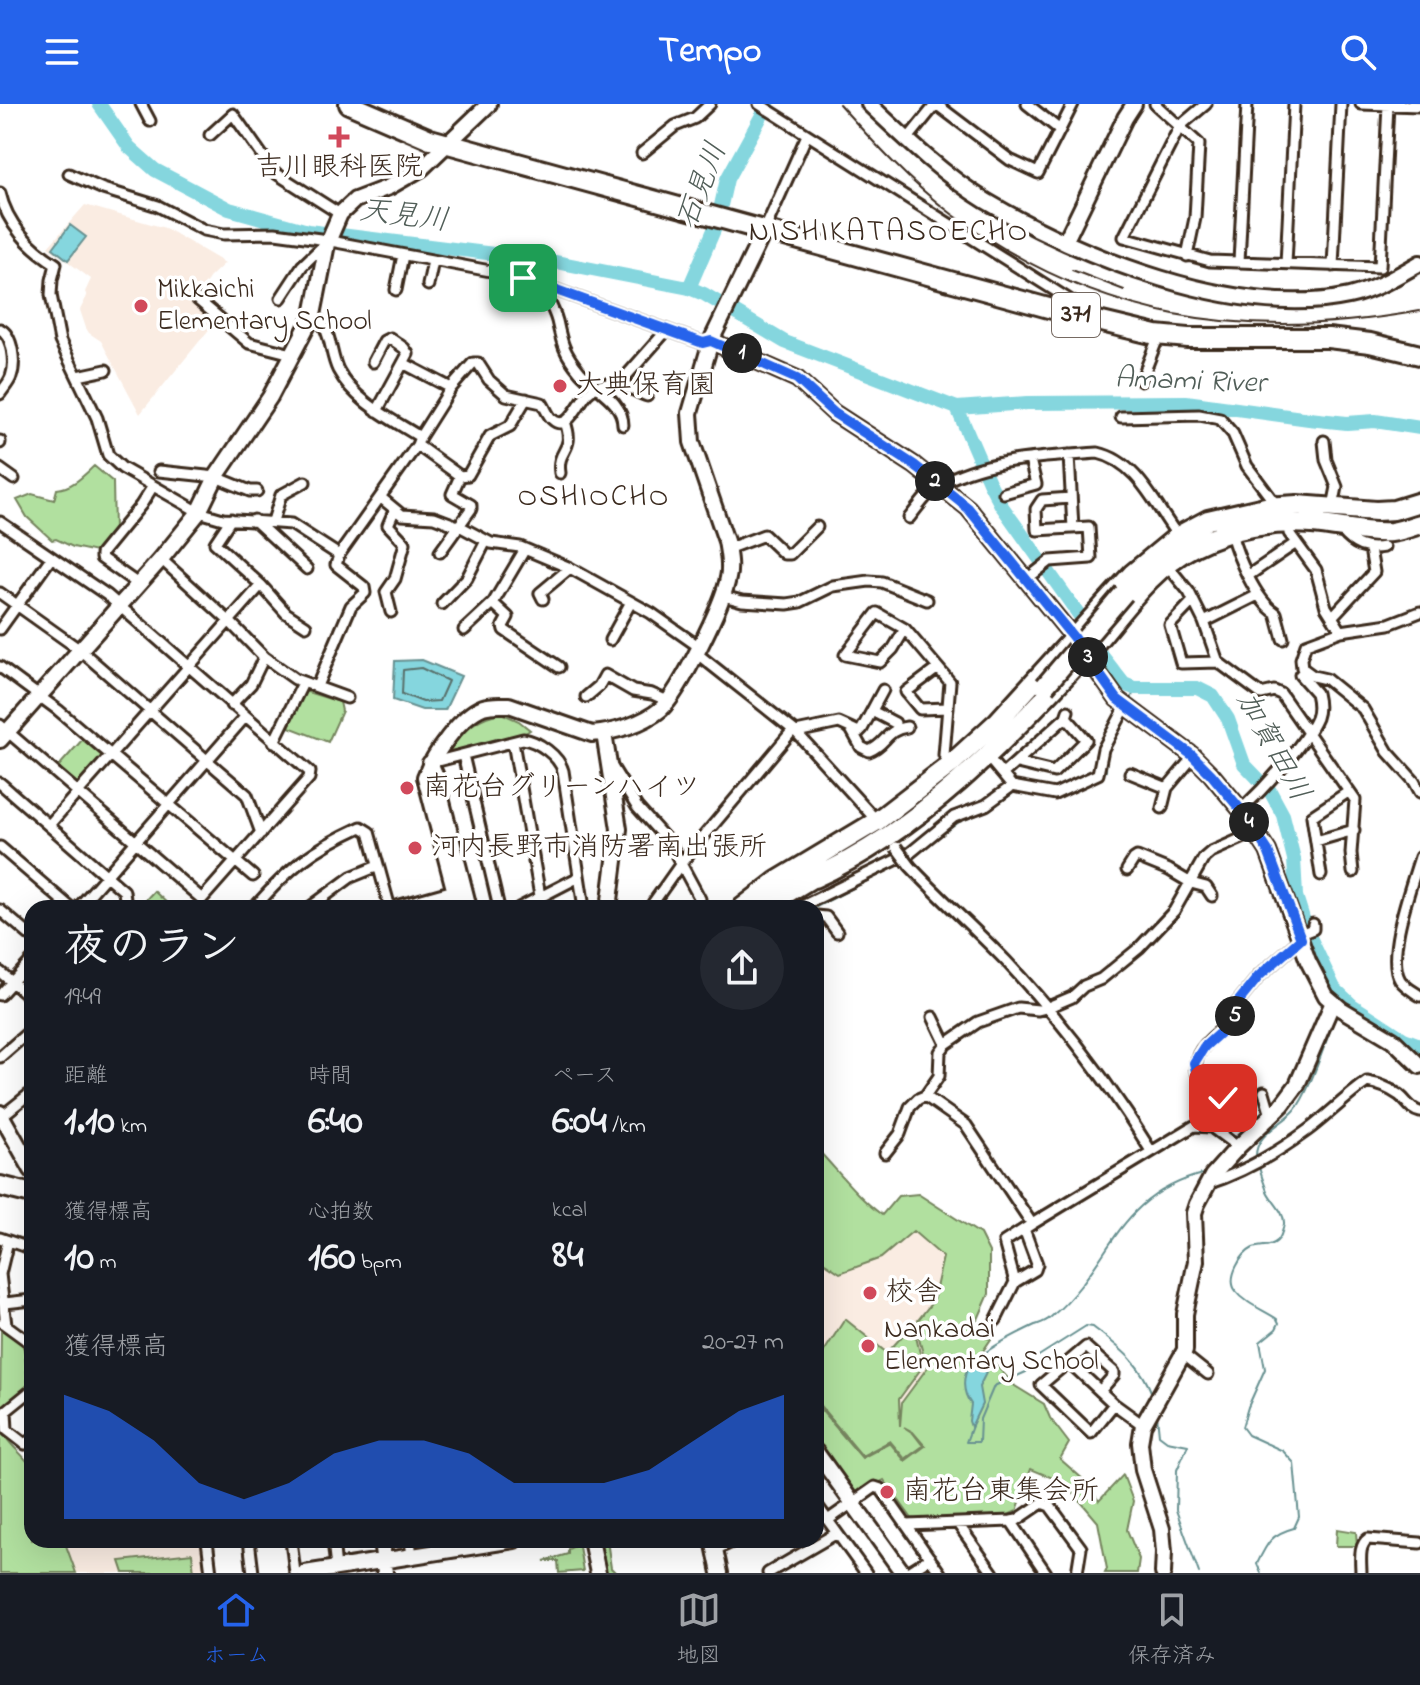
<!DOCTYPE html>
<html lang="ja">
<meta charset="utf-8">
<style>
body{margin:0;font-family:"Indie Flower","Klee One",sans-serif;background:#242831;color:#f1f3f6;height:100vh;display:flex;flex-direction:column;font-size:30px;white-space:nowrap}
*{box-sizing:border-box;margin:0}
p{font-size:26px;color:#9ea1a6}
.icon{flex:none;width:44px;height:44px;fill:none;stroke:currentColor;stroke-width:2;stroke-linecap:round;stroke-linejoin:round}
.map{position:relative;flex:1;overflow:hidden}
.sheet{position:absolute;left:24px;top:796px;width:800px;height:648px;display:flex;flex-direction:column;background:#171b24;border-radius:24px;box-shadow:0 8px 32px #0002}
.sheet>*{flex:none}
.pin{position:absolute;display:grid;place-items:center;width:68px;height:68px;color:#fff;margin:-34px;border-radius:16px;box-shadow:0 4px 12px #0006}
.km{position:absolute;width:40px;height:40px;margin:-20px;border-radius:50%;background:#222;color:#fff;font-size:22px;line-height:40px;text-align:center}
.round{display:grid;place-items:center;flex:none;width:84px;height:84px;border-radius:42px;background:#242831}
.head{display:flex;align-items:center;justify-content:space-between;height:136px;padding:0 40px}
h1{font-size:44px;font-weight:800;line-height:60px}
.stats{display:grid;grid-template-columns:repeat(3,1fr);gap:12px;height:136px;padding:8px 40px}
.stats div{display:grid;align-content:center}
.stats b{font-size:40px;font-weight:800}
.stats small{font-size:22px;font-weight:400}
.stats p{font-size:22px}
.chart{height:224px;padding:16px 40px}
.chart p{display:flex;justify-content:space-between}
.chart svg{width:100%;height:144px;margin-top:8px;fill:#2563eb;opacity:.7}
header{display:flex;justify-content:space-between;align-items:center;height:104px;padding:0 40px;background:#2563eb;color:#fff;font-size:36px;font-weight:800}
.tab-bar{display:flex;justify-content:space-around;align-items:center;height:112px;border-top:2px solid #363941;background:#171b24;font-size:22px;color:#9ea1a6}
.tab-bar a{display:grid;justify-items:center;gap:4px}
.tab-bar .selected{color:#2563eb}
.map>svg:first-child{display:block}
.built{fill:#faece2}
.green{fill:#b1e09f;stroke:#76855e;stroke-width:2}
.water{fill:#85d6de;stroke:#679191;stroke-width:2}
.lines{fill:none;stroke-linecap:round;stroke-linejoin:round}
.shore{stroke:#596f6b;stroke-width:2}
.stream{stroke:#679191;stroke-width:2}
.river{stroke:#85d6de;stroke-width:14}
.street-casing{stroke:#3b2a1e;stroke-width:15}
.secondary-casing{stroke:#3b2a1e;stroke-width:20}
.highway-casing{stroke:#3b2a1e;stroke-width:24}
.street{stroke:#fff;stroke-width:9}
.secondary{stroke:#fff;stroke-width:14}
.highway{stroke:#fff;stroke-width:18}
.rail{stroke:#3b2a1e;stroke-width:2}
.street-bridge-casing{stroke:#3b2a1e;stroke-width:15;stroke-linecap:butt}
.highway-bridge-casing{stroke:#3b2a1e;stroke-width:24;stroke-linecap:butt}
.street-bridge{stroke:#fff;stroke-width:9}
.highway-bridge{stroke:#fff;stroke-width:18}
.route-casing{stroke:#fff;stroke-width:16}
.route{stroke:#2563eb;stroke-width:10}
.poi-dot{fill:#d1495b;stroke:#fff;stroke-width:3}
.labels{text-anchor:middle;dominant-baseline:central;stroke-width:7;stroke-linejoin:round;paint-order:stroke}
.shield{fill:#fff;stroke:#766a62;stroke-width:2}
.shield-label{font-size:26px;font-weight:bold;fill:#3b2a1e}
.poi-label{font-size:28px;fill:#3b2a1e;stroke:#fff;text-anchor:start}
.water-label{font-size:30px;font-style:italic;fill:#515e58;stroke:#fff}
.neighbourhood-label{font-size:30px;letter-spacing:2px;fill:#3b2a1e;stroke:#fff}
</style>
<header><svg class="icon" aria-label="menu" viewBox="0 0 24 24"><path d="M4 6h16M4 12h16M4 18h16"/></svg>Tempo<svg class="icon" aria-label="search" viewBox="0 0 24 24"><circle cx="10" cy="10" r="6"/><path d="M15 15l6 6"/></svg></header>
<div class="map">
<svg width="1420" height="1469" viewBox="0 0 1420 1469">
<rect width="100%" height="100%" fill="#fff"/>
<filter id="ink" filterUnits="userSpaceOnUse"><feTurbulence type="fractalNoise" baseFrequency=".0125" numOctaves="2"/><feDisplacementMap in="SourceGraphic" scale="16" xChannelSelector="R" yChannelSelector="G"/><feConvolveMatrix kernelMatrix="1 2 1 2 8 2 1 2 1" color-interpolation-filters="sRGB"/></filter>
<g filter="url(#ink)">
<path class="built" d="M85 101 165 124 225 159 210 173 197 191 196 199 216 217 140 310 101 237 89 229 86 224 80 206 87 192 85 188 91 175 48 143Z
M913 1127 943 1152 933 1197 915 1220 927 1264 902 1298 913 1328 925 1342 858 1390 816 1338V1153L840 1169 881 1154Z
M64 1436H203L207 1469H76Z"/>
<path class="green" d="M94 362 113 378 114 427 96 448 73 443 56 435 52 436 27 413 17 396 32 390 54 396 57 385C72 384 83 372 94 362Z
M304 587 340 598 342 607 328 638 289 623Z
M501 609 519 617 530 626 522 631 444 653 442 650C462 630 472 614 501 609Z
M83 635 104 654 79 682 58 663Z
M154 787 170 802 168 804H128L127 799 142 800Z
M816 1044C838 1067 856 1092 882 1111L898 1092 918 1090 980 1130 989 1148V1190L972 1229 991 1235 983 1247 1015 1282 1044 1300 1050 1314 1069 1339 1060 1355 1085 1377 1099 1397 1123 1371 1133 1397 1127 1426 1139 1455 1137 1469H1105L1107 1465 1098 1418 1065 1379 1031 1365 1017 1407 1006 1412 913 1416 884 1376 858 1390 853 1388 816 1338V1300L862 1354 890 1339 905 1357 925 1342 913 1328 904 1323 913 1329 923 1342 905 1355 890 1337 862 1352 816 1297V1260L845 1215 887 1249 913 1220 923 1262 899 1295 900 1322 902 1298 927 1264 915 1220 933 1197 943 1153 913 1127 881 1154 840 1169 816 1153Z
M1 1225 24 1241 28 1282 0 1305Z
M0 1318C4 1339 18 1344 30 1361H32V1436H64L76 1469H0Z
M1337 1425 1356 1428 1357 1442H1336Z
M571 1436H578L583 1467 559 1469 558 1457H544L568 1450V1445L573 1443Z
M596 1436H607L611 1464 616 1469H602Z
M192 1449 194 1469H124L120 1457Z"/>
<path class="water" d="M70 121 86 133 68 156 53 144Z
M422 556 461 572 445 606H422L393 596 395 557Z
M970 1260 985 1267 986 1269 979 1283 982 1300 971 1323 969 1317 971 1300C962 1288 962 1273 970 1260Z"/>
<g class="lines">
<path class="shore" d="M421 564 448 577 439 597 423 598 402 590 403 566Z"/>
<path class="stream" d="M1131 598 1134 584
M1026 689 1049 695 1060 693 1099 675 1106 667 1107 648 1115 632
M911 754 959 718 989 706 1015 688H1020
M814 804 902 759
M1256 1053C1255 1030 1282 1021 1295 1006 1311 986 1325 937 1336 912
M1259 1063C1261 1071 1264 1079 1267 1087 1272 1098 1285 1108 1284 1120 1283 1125 1281 1134 1277 1137 1270 1144 1261 1141 1253 1144 1241 1150 1226 1174 1236 1187 1246 1200 1264 1206 1277 1215L1279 1219 1276 1225 1260 1238 1265 1265 1248 1303 1242 1323 1248 1331 1283 1347 1294 1359 1299 1413 1294 1424C1271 1430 1267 1439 1257 1460L1261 1469
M972 1261C981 1247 1018 1229 1035 1221 1041 1219 1046 1218 1051 1213 1114 1159 1113 1092 1206 1069
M1157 1311 1159 1331 1167 1337 1188 1341 1177 1366 1176 1406 1199 1469
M972 1322 966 1338H979L980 1315 994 1282 1026 1268 1037 1253 1086 1222 1093 1223C1121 1245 1140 1258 1153 1292
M816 1361 841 1397
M852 1411 892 1466"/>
<path class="river" d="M99 0 129 43 155 66 229 105 308 127 551 157 689 184 704 190 785 238 957 304 1027 299 1186 298 1309 315 1347 319 1375 317 1420 324
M689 184 717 119 727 75 768 0
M957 304 989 378 1001 401 1082 515
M1099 548 1124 580 1134 584H1197L1213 592 1228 615 1244 660 1270 687 1283 711 1294 755 1296 792 1307 827 1334 884 1352 901 1404 935 1420 941"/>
<defs>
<path id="street" d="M141 0 150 17
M759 0 1062 191 1082 204 1085 214
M1027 0 1060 26
M1155 0 1199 40 1195 114 1187 152
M1206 0 1180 22 1124 133 1210 157 1380 163 1388 1
M1361 0 1420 2
M210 31 233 10 274 68 340 110
M906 37 936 0 1010 56 1038 69 1073 0
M642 49 675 22 695 14 710 0
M69 70 103 85 158 102 204 126 224 130 275 129 320 135 501 169 523 174 703 239 711 237
M0 89C7 120 30 144 56 160L52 176 51 191 60 237 97 314 108 351 122 364 199 408 223 415 291 420 339 451
M765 125 807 31
M1239 158 1247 0
M1286 160 1294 0
M1333 162 1341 0
M428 181 433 157
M541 181C546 193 554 205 557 217 562 240 564 249 580 268 595 285 623 297 623 321
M396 186 403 151
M281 194 302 162 328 137
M198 196 249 239 292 250
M313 211C332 222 329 248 338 266 355 298 390 314 420 333
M0 225C13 231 16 260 11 273 9 279 3 285 0 290
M373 258 384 237 390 234 404 244 408 250 377 307
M403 259 451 284
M78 272 106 266
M1141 277 1159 231
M620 279 666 227
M1121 313 1199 311 1220 315 1233 330 1247 362 1277 402
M0 337V339
M1324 337 1326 356 1337 383 1333 403
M417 341 460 372
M1069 351 1073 424
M0 365 14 375
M159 367 216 373 250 387H257
M560 369C556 344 576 348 565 318
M1004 389 1036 380 1030 356
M380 393 402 411 434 413 463 424 491 439 520 443 570 464 651 509 698 542
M909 414C918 403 927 389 939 381 983 354 1048 353 1098 349 1138 358 1155 402 1178 432
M231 415 215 439 261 481 286 509 306 522
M254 416 307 465
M273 417 281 391 305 378
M0 418 107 491 310 668 309 674 202 795 0 621
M1289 419V429L1316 466 1326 503 1341 527
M1342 427C1354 442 1366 446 1384 443
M1231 429C1237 452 1256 497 1276 509L1283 535
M727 445 764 431 784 450H790L817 423
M440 448 471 405V401L452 390 460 372 468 371 490 332 510 322 526 295
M161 455 229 517 264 553 295 575 347 594
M1167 461 1189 488 1204 518 1218 558 1261 590 1274 587 1281 590 1355 696 1351 749 1353 768
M1249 471 1296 439
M1027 475 1050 457 1091 454 1089 423 1037 426 1036 405 1042 396 1071 394
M138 480 101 454V450L141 401 153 382
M0 489 80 546 247 691 261 729
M723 492 742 497 787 500 800 498 833 482 869 477 882 478 927 496
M543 495 540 489 570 464
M1193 497 1170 521 1181 559 1218 558
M493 499 508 513 503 522 504 526 559 563
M442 500 467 474 486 437
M391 508 386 488 395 475 405 439 388 421 394 407
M1420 508 1389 520 1341 527 1306 540 1301 555 1302 564 1313 572 1326 575 1363 605 1388 648 1414 677 1420 688
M1332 513 1374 468 1370 445
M1204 518 1258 491
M0 525 51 454
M905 525 893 545 880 558 845 551 877 509 905 525 950 578 944 651 951 660
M464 526 493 499 525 445
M610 536 631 498
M695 548 796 628 877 717
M0 563 58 606 253 772
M938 564 906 588 920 605 948 604
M317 582 351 502 365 489 364 483 336 461 339 451 417 341 420 333 451 284 473 259H478L489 276 506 291 542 299C545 303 548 312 552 315 568 330 579 297 588 289 595 282 608 278 618 280 626 281 638 289 647 292
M586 593 599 582 605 571 633 587 652 590 668 597
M231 601 251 580 264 553
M872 607 895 619
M851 625 861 643 869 647C887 640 885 626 907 623
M796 628 839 619 859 628 862 625 883 586
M274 638 303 579
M513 638 540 792
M463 651 499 804
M986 651 1012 682
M430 659 523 635C538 637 559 652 563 667L584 804
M1017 659 1054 668 1086 636 1066 613
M611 661 637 703 671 741 700 795
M1004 669 1066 613 1068 607
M1130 669 1167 684
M0 679 124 787 126 804
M1162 704 1167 684 1193 653
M1241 706C1263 685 1304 642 1316 614 1319 606 1318 597 1316 589L1300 571
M49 721 261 481
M1316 737 1354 726
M0 743 71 804
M1420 753C1412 780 1385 851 1400 876 1405 883 1413 887 1420 892
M910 762C941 795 975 825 1006 857 1060 915 1110 980 1151 1047
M1127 766 1134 755 1137 753 1169 766 1191 779 1206 783 1212 792
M1321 771 1312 712 1348 688
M653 799 682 758 793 626
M78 804 245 613
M254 804C290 763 311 746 361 723L369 728 390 804
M309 804 351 773 378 762
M519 804 579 773
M798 804 910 749 954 713 986 701 1012 682 1055 690 1098 670 1103 645 1125 604
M0 806 32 833
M816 812 826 813 837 828
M1300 830 1313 825V820
M0 868 32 895
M0 891 32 856
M933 913 946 940
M0 953 32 925
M1264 988 1269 1005 1273 1009
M925 992 966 1021 1032 1120 1194 1022 1211 1023 1238 1043
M2 1012 32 988
M1222 1030C1234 1005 1220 978 1196 967 1191 947 1219 927 1234 916V903L1259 872 1301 835
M885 1049 900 1030 910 1003 918 995 925 992 939 972 940 948 946 940 978 918 1018 904 1038 906 1046 904 1072 893 1084 882 1101 875 1139 844 1174 807 1204 754 1211 748 1256 728
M1207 1080C1243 1069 1278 1048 1308 1026 1328 1011 1345 993 1367 978 1379 980 1389 984 1399 991 1408 998 1409 1005 1420 1008
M0 1134 32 1145
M1015 1178 1035 1166 1037 1160 1024 1125
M5 1199 32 1196
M996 1216 1015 1178 1004 1138 1032 1120
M3 1219 29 1238 32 1250
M6 1221 0 1170 8 1137
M1183 1250 1208 1270
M1069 1258 1114 1300 1143 1321
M32 1286 6 1307 7 1326 25 1340 32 1336
M1100 1287 1114 1271V1268L1086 1243 1041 1281 1091 1329 1114 1300
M816 1400 866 1469
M828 1416 875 1383 881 1385 940 1469
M1011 1417 1046 1469
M958 1420 993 1469
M907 1421 1011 1417 1017 1416 1042 1399 1050 1402 1081 1444 1077 1469
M207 1436 211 1469
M249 1436 253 1469
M291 1436 295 1469
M333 1436 336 1464
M410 1436 412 1452
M715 1446 736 1436
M768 1469 837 1429
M906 1469 930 1454
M1361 1469C1361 1457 1358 1442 1368 1435L1420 1439"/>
<path id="secondary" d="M869 0C906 35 942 70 986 97 1080 153 1238 216 1349 192 1375 186 1397 172 1420 159
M1065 138 1125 14 1134 0
M711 237 797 275 834 309 914 361 968 404 1073 533 1117 595 1192 651 1211 670 1241 706 1268 747 1308 857 1326 892 1341 905 1393 936 1420 962
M604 629 619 725 609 804
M0 636 161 455 199 408 216 373 270 293 313 211 327 140 340 110 355 96 389 83 422 64 489 0
M430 659 435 670 469 804
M399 804 460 787
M459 804 425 673C433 651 460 612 483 603 491 600 500 601 509 601L592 630C615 628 643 620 661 605 680 588 723 500 728 474 731 462 728 449 726 437L692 338 690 309 711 237 765 125
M0 1009 32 1066
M816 1348 903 1469
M381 1436 385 1469
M591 1436 598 1469
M713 1436 720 1469
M305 1469 514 1436
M1163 1469 1164 1448 1162 1425 1143 1366 1140 1339 1143 1321 1185 1246V1210L1196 1157 1194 1109 1197 1100 1212 1072 1238 1043 1282 1001 1297 981 1333 898"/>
<path id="highway" d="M349 0 430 35 1085 214 1156 231 1188 234H1328L1370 239 1420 251
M814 774C920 726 1006 637 1084 552 1119 514 1147 466 1195 442 1230 424 1273 417 1312 420 1338 422 1366 430 1391 428 1400 427 1411 423 1420 420
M742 804 777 777 877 717 951 660 997 618 1132 470 1178 432 1208 416 1265 403 1297 401 1376 407 1394 406 1420 398
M762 804 822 768
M0 1082 32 1090"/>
</defs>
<use href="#street" class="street-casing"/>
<use href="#secondary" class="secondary-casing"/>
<use href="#highway" class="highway-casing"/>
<use href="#street" class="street"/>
<use href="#secondary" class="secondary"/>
<use href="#highway" class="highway"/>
<path class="rail" d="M839 0C874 39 910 79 952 110 1097 217 1246 238 1420 207
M1072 166 1124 186"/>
<defs>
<path id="street-bridge" d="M896 743 910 762"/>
<path id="highway-bridge" d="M1045 582 1124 489"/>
</defs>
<use href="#street-bridge" class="street-bridge-casing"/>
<use href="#highway-bridge" class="highway-bridge-casing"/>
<use href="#street-bridge" class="street-bridge"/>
<use href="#highway-bridge" class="highway-bridge"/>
</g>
</g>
<g class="lines" filter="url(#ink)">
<defs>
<path id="route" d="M523 174 703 239 711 237 797 275 834 309 914 361 968 404 1073 533 1117 595 1192 651 1211 670 1241 706 1268 747 1301 835 1259 872 1234 903V916L1204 943 1194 959 1196 967 1207 972 1223 994"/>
</defs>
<use href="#route" class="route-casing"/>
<use href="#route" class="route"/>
</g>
<g class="poi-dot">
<path d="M335 21h8v8h8v8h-8v8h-8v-8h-8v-8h8z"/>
<circle cx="141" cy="202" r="8"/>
<circle cx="560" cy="282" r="8"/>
<circle cx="407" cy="684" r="8"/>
<circle cx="415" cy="744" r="8"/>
<circle cx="870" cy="1189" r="8"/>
<circle cx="868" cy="1242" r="8"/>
<circle cx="887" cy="1388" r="8"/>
</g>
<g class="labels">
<rect class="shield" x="1052" y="189" width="48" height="44" rx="6"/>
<g class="shield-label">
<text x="1076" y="211">371</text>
</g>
<g class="poi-label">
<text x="339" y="64" text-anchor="middle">吉川眼科医院</text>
<text x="157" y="186">Mikkaichi<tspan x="157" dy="32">Elementary School</tspan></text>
<text x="576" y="282">大典保育園</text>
<text x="423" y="684">南花台グリーンハイツ</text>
<text x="431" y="744">河内長野市消防署南出張所</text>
<text x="886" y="1189">校舎</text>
<text x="884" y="1226">Nankadai<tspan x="884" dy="32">Elementary School</tspan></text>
<text x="903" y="1388">南花台東集会所</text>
</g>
<g class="water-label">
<text transform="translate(703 82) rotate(-69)">石見川</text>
<text transform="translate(404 113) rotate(7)">天見川</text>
<text transform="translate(1190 278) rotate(2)">Amami River</text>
<text transform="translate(1272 643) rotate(61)">加賀田川</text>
</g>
<g class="neighbourhood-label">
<text x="889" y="129">NISHIKATASOECHO</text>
<text x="594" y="394">OSHIOCHO</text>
</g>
</g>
</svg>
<div class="pin" style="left:523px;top:174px;background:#1e9e55"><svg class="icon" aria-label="arrive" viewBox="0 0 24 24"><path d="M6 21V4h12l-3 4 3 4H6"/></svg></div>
<div class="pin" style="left:1223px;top:994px;background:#d93025"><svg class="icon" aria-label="check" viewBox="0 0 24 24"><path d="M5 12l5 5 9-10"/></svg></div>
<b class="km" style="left:742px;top:249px">1</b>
<b class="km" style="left:935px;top:377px">2</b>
<b class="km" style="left:1088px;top:553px">3</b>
<b class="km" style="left:1249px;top:718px">4</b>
<b class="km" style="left:1235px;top:912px">5</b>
<section class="sheet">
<div class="head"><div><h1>夜のラン</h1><p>19:49</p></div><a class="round"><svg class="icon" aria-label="share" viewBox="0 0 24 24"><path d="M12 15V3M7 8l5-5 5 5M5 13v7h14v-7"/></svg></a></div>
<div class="stats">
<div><p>距離</p><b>1.10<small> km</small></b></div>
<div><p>時間</p><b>6:40</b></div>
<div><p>ペース</p><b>6:04<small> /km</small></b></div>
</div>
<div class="stats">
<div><p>獲得標高</p><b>10<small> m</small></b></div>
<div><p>心拍数</p><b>160<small> bpm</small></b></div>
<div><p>kcal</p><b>84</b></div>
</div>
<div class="chart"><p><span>獲得標高</span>20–27 m</p>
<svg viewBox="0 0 160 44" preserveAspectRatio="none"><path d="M0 44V6L10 11L20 20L30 33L40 38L50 33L60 24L70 20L80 20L90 24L100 33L110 33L120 33L130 29L140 20L150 11L160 6V44z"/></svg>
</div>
</section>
</div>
<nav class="tab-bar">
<a class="selected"><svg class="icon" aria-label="home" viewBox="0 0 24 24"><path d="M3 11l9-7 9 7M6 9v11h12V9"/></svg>ホーム</a>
<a><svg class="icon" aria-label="map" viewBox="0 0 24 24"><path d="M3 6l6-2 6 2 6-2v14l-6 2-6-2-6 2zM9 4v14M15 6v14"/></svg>地図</a>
<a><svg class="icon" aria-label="saved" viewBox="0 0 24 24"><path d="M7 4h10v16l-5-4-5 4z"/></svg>保存済み</a>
</nav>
